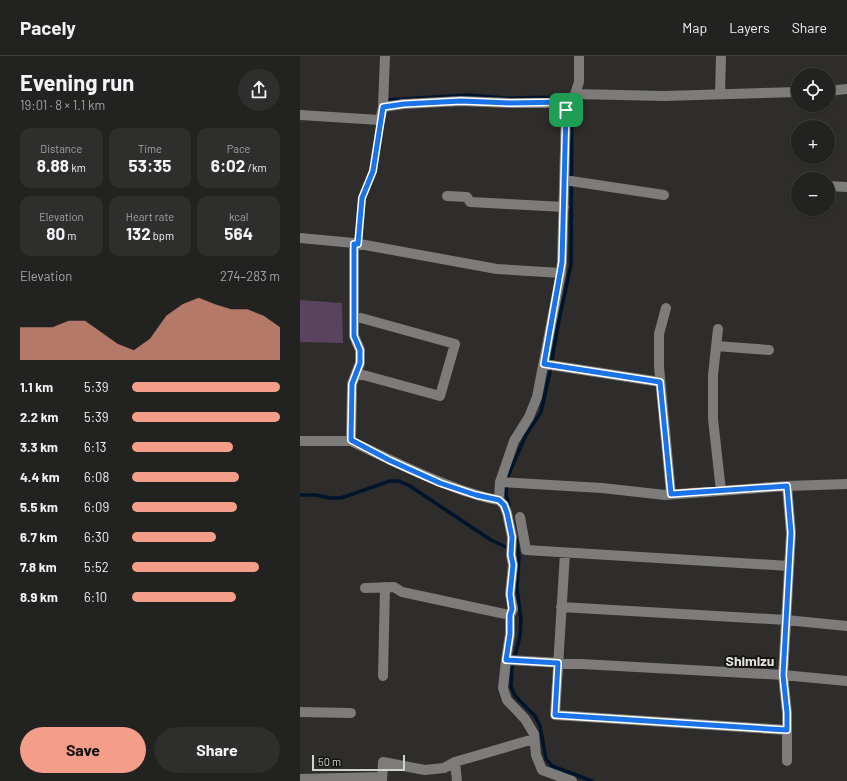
<!DOCTYPE html>
<meta charset="utf-8">
<style>
body{margin:0;font-family:Barlow,sans-serif;background:#2e2f2d;color:#f1f3f6;height:100vh;display:flex;flex-direction:column;font-size:15px;white-space:nowrap}
*{box-sizing:border-box;margin:0}
p{font-size:13px;color:#a2a4a5}
.icon{flex:none;width:22px;height:22px;fill:none;stroke:currentColor;stroke-width:2;stroke-linecap:round;stroke-linejoin:round}
.map{position:relative;flex:1;overflow:hidden}
.panel{display:flex;flex-direction:column;background:#222220;width:300px}
.panel>*{flex:none}
.controls{position:absolute;left:491px;top:12px;display:grid;gap:8px}
.controls a{display:grid;place-items:center;width:44px;height:44px;border-radius:50%;background:#222220;box-shadow:0 1px 3px #0004,0 0 0 1px #3f3f3e;font-size:20px}
.scale{position:absolute;left:12px;bottom:10px;width:93px;box-sizing:border-box;padding-left:4px;border:2px solid #d1d1cf;border-top:0;font-size:11px;line-height:14px;white-space:nowrap;color:#d1d1cf;-webkit-text-stroke:3px #161514;paint-order:stroke}
.pin{position:absolute;display:grid;place-items:center;width:34px;height:34px;color:#fff;margin:-17px;border-radius:8px;box-shadow:0 2px 6px #0006}
.round{display:grid;place-items:center;flex:none;width:42px;height:42px;border-radius:21px;background:#2e2f2d}
.head{display:flex;align-items:center;justify-content:space-between;height:68px;padding:0 20px}
h1{font-size:22px;font-weight:700;line-height:30px}
.figures{display:grid;grid-template-columns:repeat(3,1fr);gap:6px;height:68px;padding:4px 20px}
.figures div{display:grid;align-content:center;border-radius:10px;background:#2e2f2d;text-align:center}
.figures b{font-size:17px;font-weight:700}
.figures small{font-size:11px;font-weight:400}
.figures p{font-size:11px}
.chart{height:112px;padding:8px 20px}
.chart p{display:flex;justify-content:space-between}
.chart svg{width:100%;height:72px;margin-top:4px;fill:#f49e89;opacity:.7}
.primary-button{display:flex;gap:8px;margin-top:auto;padding:8px 20px}
.primary-button a{flex:1;height:46px;border-radius:24px;background:#f49e89;color:#111;font-size:16px;font-weight:700;line-height:46px;text-align:center}
.primary-button a+a{background:#2e2f2d;color:#f1f3f6}
ul{padding:0 20px;list-style:none;font-size:13px}
li{display:grid;grid-template-columns:64px 48px 1fr;align-items:center;height:30px}
li i{height:10px;border-radius:5px;background:#f49e89}
header{display:flex;align-items:center;gap:24px;box-sizing:border-box;height:56px;padding:0 20px;background:#222220;border-bottom:1px solid #3f3f3e}
header strong{font-size:19px}
nav{display:flex;gap:22px;margin-inline-start:auto;font-size:14px}
main{display:flex;flex:1;min-height:0}
.map>svg:first-child{display:block}
.lines{fill:none;stroke-linecap:round;stroke-linejoin:round}
.stream{stroke:#00152b;stroke-width:3.5}
.building{fill:#59435f}
.path{stroke:#6a6967;stroke-width:2;stroke-dasharray:2 3;stroke-linecap:butt}
.minor{stroke:#7d7c7b;stroke-width:10}
.route-casing{stroke:#fff;stroke-width:8}
.route{stroke:#1a73e8;stroke-width:5}
.labels{text-anchor:middle;dominant-baseline:central;stroke-width:4;stroke-linejoin:round;paint-order:stroke}
.quarter-label{font-size:14px;font-weight:bold;fill:#e5e4e0;stroke:#161514}
</style>
<header>
<strong>Pacely</strong>
<nav><a>Map</a><a>Layers</a><a>Share</a></nav>
</header>
<main>
<section class="panel">
<div class="head"><div><h1>Evening run</h1><p>19:01 · 8 × 1.1 km</p></div><a class="round"><svg class="icon" aria-label="share" viewBox="0 0 24 24"><path d="M12 15V3M7 8l5-5 5 5M5 13v7h14v-7"/></svg></a></div>
<div class="figures">
<div><p>Distance</p><b>8.88<small> km</small></b></div>
<div><p>Time</p><b>53:35</b></div>
<div><p>Pace</p><b>6:02<small> /km</small></b></div>
</div>
<div class="figures">
<div><p>Elevation</p><b>80<small> m</small></b></div>
<div><p>Heart rate</p><b>132<small> bpm</small></b></div>
<div><p>kcal</p><b>564</b></div>
</div>
<div class="chart"><p><span>Elevation</span>274–283 m</p>
<svg viewBox="0 0 160 44" preserveAspectRatio="none"><path d="M0 44V24L10 24L20 24L30 20L40 20L50 27L60 34L70 38L80 31L90 17L100 10L110 6L120 10L130 13L140 13L150 17L160 24V44z"/></svg>
</div>
<ul>
<li><b>1.1 km</b>5:39<i style="width:100%"></i></li>
<li><b>2.2 km</b>5:39<i style="width:100%"></i></li>
<li><b>3.3 km</b>6:13<i style="width:68%"></i></li>
<li><b>4.4 km</b>6:08<i style="width:72%"></i></li>
<li><b>5.5 km</b>6:09<i style="width:71%"></i></li>
<li><b>6.7 km</b>6:30<i style="width:57%"></i></li>
<li><b>7.8 km</b>5:52<i style="width:86%"></i></li>
<li><b>8.9 km</b>6:10<i style="width:70%"></i></li>
</ul>
<div class="primary-button"><a>Save</a><a>Share</a></div>
</section>
<div class="map">
<svg width="547" height="725" viewBox="0 0 547 725">
<rect width="100%" height="100%" fill="#2e2d2b"/>
<g class="lines">
<path class="stream" d="M84 44 168 39 206 42 265 41V42
M0 439H15L30 442H41L90 425H99L110 430 191 484 210 493
M209 449 206 438 208 420 226 379 241 356 250 316 258 269 271 209 272 54
M216 483 219 501 217 532 221 563 220 580 212 612 211 630 215 640 235 660 240 670 246 703 252 710 292 725"/>
</g>
<path class="building" d="M0 244 42 247 43 287 0 286Z"/>
<g class="lines">
<path class="path" d="M59 178 62 141 73 115 79 75"/>
<path class="minor" d="M279 0V26L275 38 266 54 262 206 261 217 237 341 229 361 214 385 200 426 302 432 365 439 487 430 547 428
M528 35 547 33
M275 38 364 40 498 36
M420 38 421 0
M83 51 85 0
M0 59 80 64 83 51 104 48 161 45 211 47H270
M264 124 364 139
M528 130 547 131
M147 140 167 141 170 146 264 151
M0 182 54 187 197 213 261 217
M366 252 359 278V311L371 438
M54 260 155 288 140 340 56 317
M418 273 413 319V363L421 435
M416 290 469 294
M244 308 360 326
M0 385H51L52 328 60 307V294L54 280V187
M51 385C88 403 125 421 164 435 175 438 187 443 199 444
M200 426 199 444 204 449 207 457 212 481 211 499 213 509 210 538 213 553 210 559
M220 461 226 494 489 510
M265 497 255 659 487 674
M65 532 94 531 102 536 210 559V578L206 604 203 632 207 644 225 663 234 678 236 699 242 714 272 725
M261 551 486 564 547 570
M206 604 483 619 547 625
M83 620 85 531
M0 656 51 657
M487 705V657L483 619 491 477 487 430
M155 706 157 725
M0 723 82 721
M82 725 83 706 125 714 144 712 155 706 234 683"/>
</g>
<g class="lines">
<defs>
<path id="route" d="M161 45 210 47 270 46 266 54 262 206 244 308 360 326 371 438 487 430 491 477 483 619 487 657V674L255 659 258 607 206 604 210 578V559L212 553 210 538 213 509 211 499 212 481 207 457 204 449 199 444 176 439 140 427 89 404 51 384 52 328 60 307V294L54 280V188H58L62 142 73 115 83 51 104 48Z"/>
</defs>
<use href="#route" class="route-casing"/>
<use href="#route" class="route"/>
</g>
<g class="labels">
<g class="quarter-label">
<text x="450" y="604">Shimizu</text>
</g>
</g>
</svg>
<div class="controls">
<a><svg class="icon" aria-label="locate" viewBox="0 0 24 24"><circle cx="12" cy="12" r="6"/><path d="M12 2v4M12 18v4M2 12h4M18 12h4"/></svg></a>
<a>+</a>
<a>−</a>
</div>
<div class="scale">50 m</div>
<div class="pin" style="left:266px;top:54px;background:#1e9e55"><svg class="icon" aria-label="arrive" viewBox="0 0 24 24"><path d="M6 21V4h12l-3 4 3 4H6"/></svg></div>
</div>
</main>
